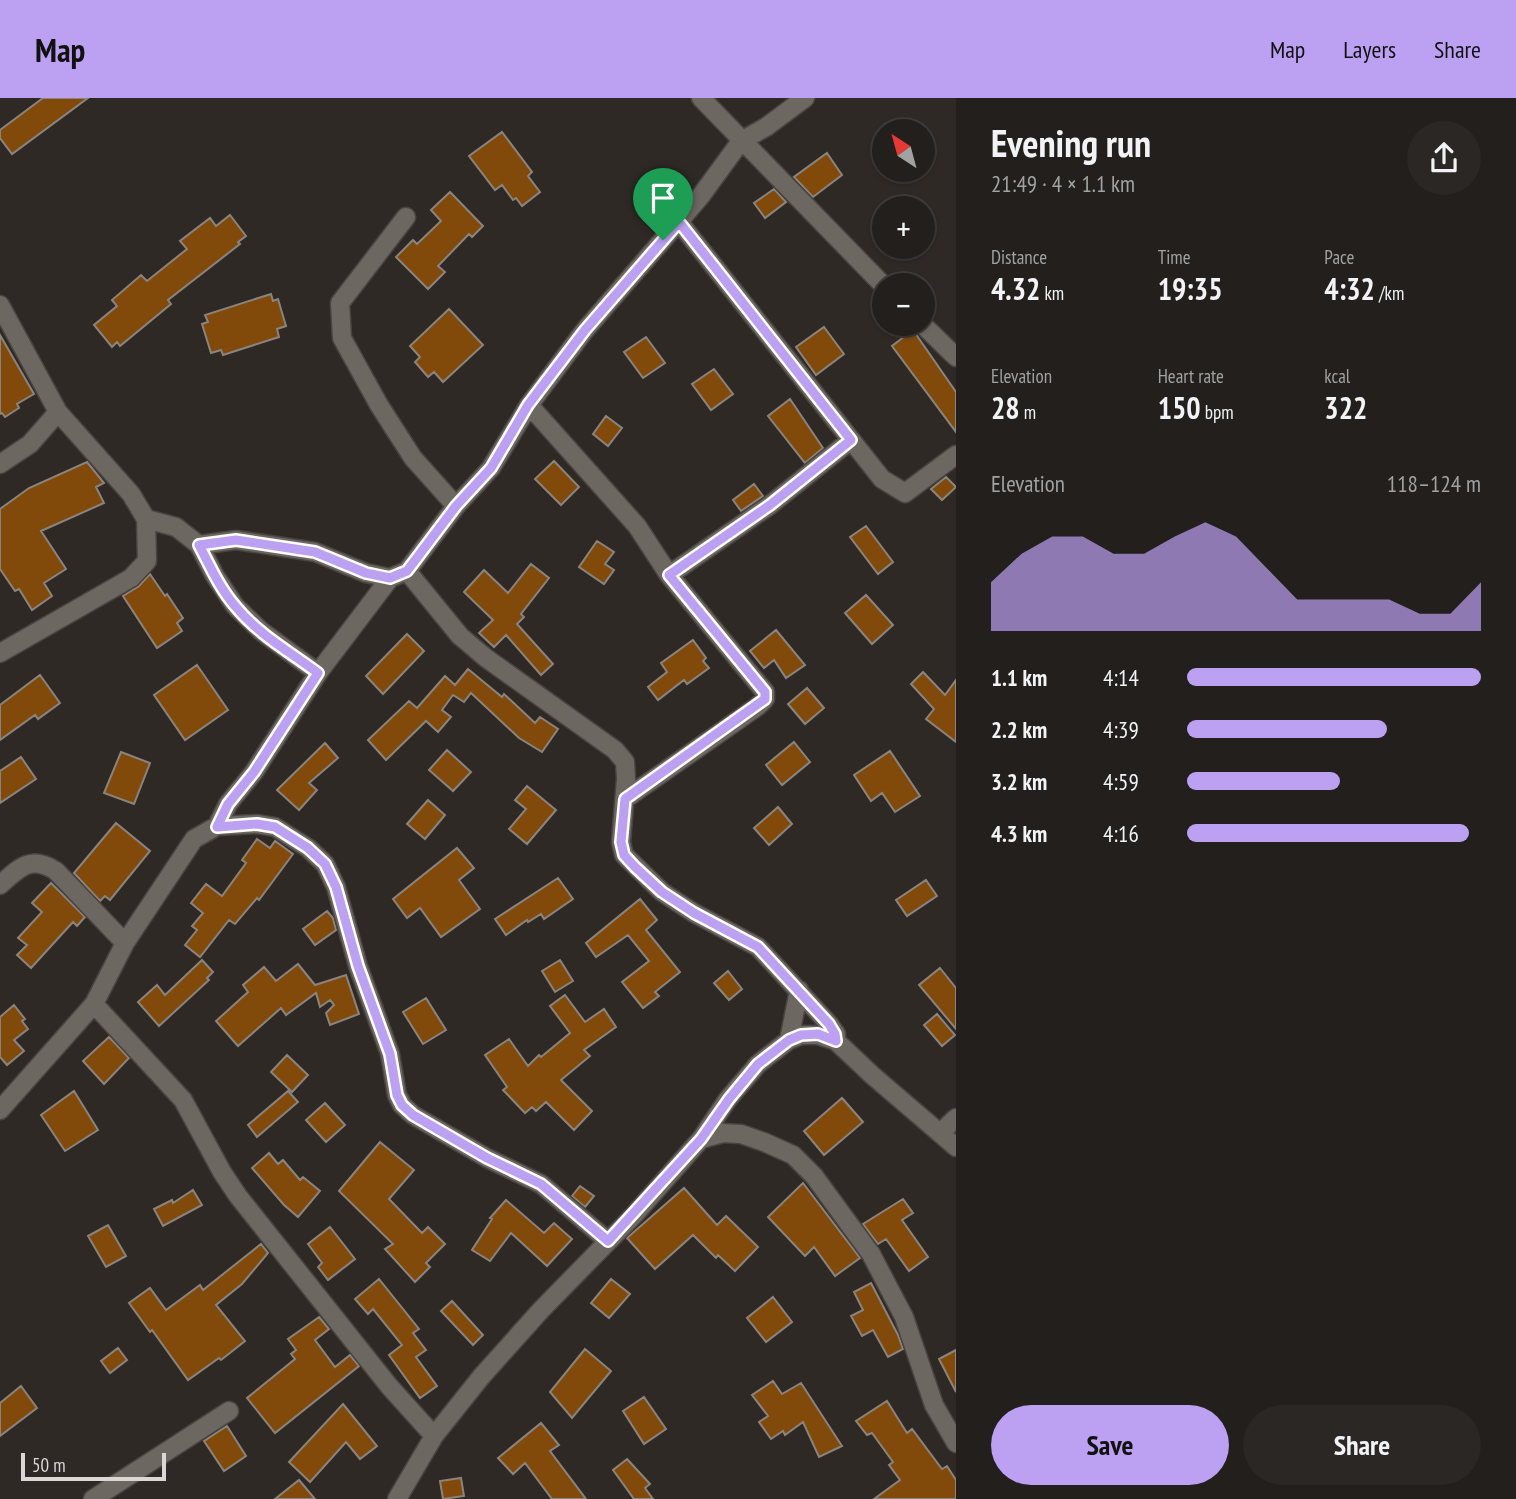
<!DOCTYPE html>
<meta charset="utf-8">
<style>
body{margin:0;font-family:"PT Sans Narrow",sans-serif;background:#2a2725;color:#f1f3f6;height:100vh;display:flex;flex-direction:column;font-size:26px;white-space:nowrap}
*{box-sizing:border-box;margin:0}
p{font-size:23px;color:#a2a2a3}
.icon{flex:none;width:38px;height:38px;fill:none;stroke:currentColor;stroke-width:2;stroke-linecap:round;stroke-linejoin:round}
.map{position:relative;flex:1;overflow:hidden}
.panel{display:flex;flex-direction:column;background:#221f1c;width:560px}
.panel>*{flex:none}
.needle{width:46px;rotate:324deg}
.tools{position:absolute;left:872px;top:21px;display:grid;gap:14px}
.tools a{display:grid;place-items:center;width:63px;height:63px;border-radius:50%;background:#221f1c;box-shadow:0 2px 5px #0004,0 0 0 2px #3f3d3b;font-size:35px}
.scale{position:absolute;left:21px;bottom:18px;width:145px;box-sizing:border-box;padding-left:7px;border:4px solid #dad7d4;border-top:0;font-size:19px;line-height:24px;white-space:nowrap;color:#dad7d4;-webkit-text-stroke:5px #2e2925;paint-order:stroke}
.pin{position:absolute;display:grid;place-items:center;width:60px;height:60px;color:#fff;margin:-72px -30px;border-radius:50% 50% 50% 0;rotate:-45deg;box-shadow:0 0 7px #0007}
.pin .icon{rotate:45deg}
.round{display:grid;place-items:center;flex:none;width:74px;height:74px;border-radius:37px;background:#2a2725}
.overview{display:flex;align-items:center;justify-content:space-between;height:119px;padding:0 35px}
h1{font-size:38px;font-weight:700;line-height:52px}
.stats{display:grid;grid-template-columns:repeat(3,1fr);gap:10px;height:119px;padding:7px 35px}
.stats div{display:grid;align-content:center}
.stats b{font-size:30px;font-weight:700}
.stats small{font-size:19px;font-weight:400}
.stats p{font-size:19px}
.chart{height:196px;padding:14px 35px}
.chart p{display:flex;justify-content:space-between}
.chart svg{width:100%;height:126px;margin-top:7px;fill:#bca0f2;opacity:.7}
.primary-button{display:flex;gap:14px;margin-top:auto;padding:14px 35px}
.primary-button a{flex:1;height:80px;border-radius:42px;background:#bca0f2;color:#111;font-size:28px;font-weight:700;line-height:80px;text-align:center}
.primary-button a+a{background:#2a2725;color:#f1f3f6}
ul{padding:0 35px;list-style:none;font-size:23px}
li{display:grid;grid-template-columns:112px 84px 1fr;align-items:center;height:52px}
li i{height:18px;border-radius:9px;background:#bca0f2}
header{display:flex;align-items:center;gap:42px;box-sizing:border-box;height:98px;padding:0 35px;background:#bca0f2;color:#111}
header strong{font-size:33px}
nav{display:flex;gap:38px;margin-inline-start:auto;font-size:24px}
main{display:flex;flex:1;min-height:0}
.map>svg:first-child{display:block}
.building{fill:#824a0a;stroke:#8a847f;stroke-width:2}
.lines{fill:none;stroke-linecap:round;stroke-linejoin:round}
.minor-casing{stroke:#494441;stroke-width:21}
.minor{stroke:#6d6762;stroke-width:18}
.route-casing{stroke:#fff;stroke-width:14}
.route{stroke:#bca0f2;stroke-width:9}
</style>
<header>
<strong>Map</strong>
<nav><a>Map</a><a>Layers</a><a>Share</a></nav>
</header>
<main>
<div class="map">
<svg width="956" height="1401" viewBox="0 0 956 1401">
<rect width="100%" height="100%" fill="#2e2925"/>
<path class="building" d="M43 0H88L12 56 0 40V32Z
M502 34 532 74 528 78 540 94 522 108 516 100 513 102 502 87 495 92 469 58Z
M827 55 842 77 813 99 794 79Z
M774 91 786 104 765 120 754 105Z
M450 94 483 128 472 139 469 136 438 168 445 174 428 191 396 159 413 142 417 146 441 123 431 112Z
M230 117 246 138 238 144 240 146 168 202 171 206 120 248 117 244 112 249 94 227 117 208 112 202 141 177 147 183 187 151 180 143 210 120 216 128Z
M271 196 273 203 278 201 286 228 277 231 279 239 223 257 221 252 211 255 202 226 208 224 205 217Z
M449 211 483 247 443 284 434 274 428 279 415 264 420 259 410 248Z
M824 229 844 256 816 277 796 249Z
M913 232 956 294V334L892 248Z
M0 237 34 296 17 306 19 310 5 319 2 315 0 316Z
M646 239 665 265 643 280 624 254Z
M714 271 733 296 711 312 692 286Z
M790 301 823 350 805 365 768 318Z
M606 318 622 330 608 348 593 336Z
M554 363 579 389 561 407 535 381Z
M87 364 104 385 96 389 104 405 41 433 66 471 44 485 52 498 32 512 19 491 15 493 0 471V411L29 390Z
M946 379 956 389 942 402 931 391Z
M754 386 763 398 741 413 733 402Z
M866 428 893 464 878 476 850 439Z
M597 443 614 454 605 466 614 472 604 486 579 469Z
M531 466 549 480 521 516 524 519 517 526 553 566 541 577 506 537 494 549 479 535 493 522 464 494 484 472 508 495Z
M150 476 165 498 167 496 183 520 177 525 182 533 157 550 123 498 139 488Z
M866 497 893 527 872 546 845 515Z
M776 532 805 567 786 580 774 562 764 570 750 553Z
M407 536 424 553 383 596 366 578Z
M693 542 706 560 703 563 709 570 687 586 684 582 658 602 648 589 667 574 661 565Z
M197 567 228 612 185 642 154 597Z
M468 571 502 599 504 596 535 625 540 619 558 631 542 654 519 640 471 595 464 604 453 597 442 612 451 619 438 634 426 623 386 662 368 642 409 603 417 610 445 578 455 587Z
M923 574 945 597 956 582V644L926 621 934 611 911 586Z
M40 577 60 605 38 621 35 617 0 642V607Z
M807 590 824 610 805 626 788 606Z
M794 644 810 664 782 687 766 667Z
M325 645 338 660 309 685 317 692 299 712 277 692Z
M447 652 471 674 453 693 429 672Z
M890 653 920 698 895 714 882 695 871 703 854 677Z
M121 654 150 665 134 706 104 695Z
M21 659 36 681 0 705V673Z
M527 688 556 712 527 746 509 731 526 711 515 702Z
M428 702 445 717 425 741 407 726Z
M778 709 792 726 769 747 754 730Z
M116 725 150 753 110 802 105 798 100 803 74 775Z
M257 741 270 750 275 743 293 756 259 802 257 800 235 826 229 822 200 859 185 847 197 832 192 828 203 815 191 805 206 786 222 798 246 765 242 762Z
M457 750 474 770 459 782 480 811 441 839 420 810 407 820 393 801Z
M558 780 573 801 544 821 541 816 528 824 527 822 506 837 495 821Z
M926 782 937 798 907 818 896 802Z
M51 785 85 819 77 828 73 824 31 870 17 857 27 847 18 840 42 814 32 805Z
M640 801 657 822 646 832 680 874 655 894 659 898 643 910 622 884 649 863 628 837 596 859 586 845Z
M327 813 333 820 336 832 315 847 303 831Z
M202 862 213 874 207 880 209 882 159 928 138 904 157 887 165 897Z
M560 862 573 883 555 894 542 873Z
M298 866 315 887 346 877 359 916 330 927 326 915 334 907 330 902 320 909 316 895 286 917 281 910 238 948 216 923 248 894 243 887 264 869 276 883Z
M940 870 956 890V931L919 887Z
M728 873 742 891 729 902 714 885Z
M565 897 585 924 604 911 616 929 584 952 590 958 561 982 592 1013 574 1032 546 1004 536 1013 532 1009 525 1015 503 992 507 989 485 957 509 941 528 968 539 957 541 959 570 935 550 908Z
M426 900 446 932 423 946 403 914Z
M14 907 25 921 22 923 28 931 14 942 24 953 7 967 0 959V919Z
M937 916 955 937 942 948 924 927Z
M109 939 129 960 104 986 83 963Z
M287 957 308 977 292 994 271 974Z
M74 993 98 1032 65 1053 41 1017Z
M288 993 298 1004 257 1039 248 1027Z
M842 1000 863 1024 824 1057 804 1033Z
M325 1005 345 1027 326 1044 306 1022Z
M380 1044 414 1072 389 1101 422 1135 428 1129 445 1146 426 1165 430 1169 415 1184 385 1151 393 1146 339 1093Z
M269 1055 278 1066 283 1062 300 1082 303 1079 320 1093 298 1119 284 1107 252 1070Z
M803 1085 860 1160 835 1178 814 1149 805 1158 768 1119Z
M580 1088 594 1098 585 1109 572 1098Z
M684 1090 717 1127 726 1118 758 1149 735 1173 718 1157 716 1160 693 1137 655 1171 627 1140Z
M193 1092 202 1107 163 1128 154 1111 172 1102 173 1105Z
M903 1101 913 1115 902 1122 928 1159 909 1173 886 1141 878 1146 863 1126Z
M506 1102 544 1135 554 1125 572 1141 547 1168 511 1135 490 1163 472 1152 492 1121 490 1120Z
M108 1127 126 1158 106 1169 88 1138Z
M330 1129 355 1161 328 1182 318 1169 322 1165 308 1146Z
M261 1146 268 1155 242 1186 216 1207 245 1243 221 1262 219 1260 188 1282 152 1232 150 1234 129 1205 150 1190 166 1212 200 1187 203 1192Z
M379 1181 419 1231 413 1235 426 1252 416 1259 437 1288 420 1300 389 1257 402 1247 373 1211 368 1216 355 1201Z
M611 1181 630 1196 609 1220 591 1205Z
M871 1185 898 1237 903 1251 888 1259 873 1232 862 1238 851 1218 863 1212 854 1194Z
M773 1199 792 1224 766 1244 747 1220Z
M452 1203 483 1237 473 1247 441 1213Z
M319 1219 329 1231 315 1242 335 1269 350 1257 359 1268 275 1335 247 1300 295 1261 291 1256 296 1252 288 1241Z
M118 1250 127 1262 110 1275 101 1263Z
M585 1251 611 1273 572 1320 550 1294Z
M956 1252V1294L939 1261Z
M773 1283 782 1296 801 1285 842 1348 819 1359 803 1324 785 1337 783 1333 771 1341 759 1324 768 1318 752 1297Z
M21 1288 37 1310 0 1338V1305Z
M644 1299 666 1331 644 1346 623 1313Z
M887 1303 907 1335 912 1331 942 1371 947 1368 956 1382V1401H874L900 1382 889 1367 893 1364 872 1335 867 1337 856 1323Z
M343 1306 377 1348 360 1361 346 1344 310 1384 289 1364Z
M541 1325 559 1347 550 1353 586 1401H552L525 1365 513 1376 498 1360Z
M227 1328 246 1358 224 1373 204 1343Z
M627 1361 650 1386 645 1390 653 1401H634L613 1372Z
M461 1380 464 1398 443 1401 440 1383Z
M299 1382 315 1401H275Z"/>
<g class="lines">
<defs>
<path id="minor" d="M701 0 884 188
M406 119 340 205 342 240 379 307 413 360 456 408
M679 124 882 381 905 395 956 357
M0 207 58 314 131 396 146 421 147 463 131 480 0 555
M922 226 956 259
M529 307 637 428 669 477 765 594V601L758 608 625 701
M0 366 30 346 58 314
M146 421 176 429 199 447 215 478 235 508 261 533 318 575
M199 447 236 442 315 454 366 475 390 480
M407 473 460 538 486 560 615 652 625 664 626 681 621 744 624 757 662 794 694 815 758 849 829 926 836 936V943
M669 477 770 407 851 342
M217 728 257 726 275 729 308 750 325 766 336 789 358 868 390 956 397 997 402 1007 413 1017 487 1060 541 1086 608 1143
M0 787C20 769 31 757 56 773L125 845
M94 906 183 1002 222 1074 238 1098 389 1288 434 1338
M789 942 799 892
M0 1012 94 906 125 845 194 741 217 728 228 706 254 674 318 575 390 480 407 473 456 408 491 370 529 307 585 232 700 99 741 43 766 29 805 0
M940 1035 956 1020
M701 1041 723 1035 741 1036 764 1044 793 1057 814 1078 871 1156 904 1219 934 1307 956 1345
M93 1401 229 1313
M397 1401 434 1338 481 1279 541 1212 634 1117 701 1041 728 1001 758 966 789 942 801 937H818L836 943 872 977 956 1049"/>
</defs>
<use href="#minor" class="minor-casing"/>
<use href="#minor" class="minor"/>
</g>
<g class="lines">
<defs>
<path id="route" d="M679 124 851 342 770 407 669 477 765 594V601L625 701 621 744 624 757 635 769 662 794 694 815 758 849 829 926 835 936 836 943 818 936 801 937 789 942 758 966 729 1001 701 1041 608 1143 541 1086 487 1060 413 1017 402 1007 397 997 390 956 358 868 336 789 325 766 308 750 275 729 257 726 217 729 228 706 254 674 318 575C290 554 258 536 236 509 220 491 210 468 199 447L236 442 315 454 366 475 390 480 407 473 456 408 491 370 528 307 585 232Z"/>
</defs>
<use href="#route" class="route-casing"/>
<use href="#route" class="route"/>
</g>
</svg>
<div class="tools">
<a><svg class="needle" viewBox="-14 -14 28 28"><path d="M0-13l5 13h-10z" fill="#e53935"/><path d="M0 13l5-13h-10z" fill="#a2a2a3"/></svg></a>
<a>+</a>
<a>−</a>
</div>
<div class="scale">50 m</div>
<div class="pin" style="left:663px;top:142px;background:#1e9e55"><svg class="icon" aria-label="arrive" viewBox="0 0 24 24"><path d="M6 21V4h12l-3 4 3 4H6"/></svg></div>
</div>
<section class="panel">
<div class="overview"><div><h1>Evening run</h1><p>21:49 · 4 × 1.1 km</p></div><a class="round"><svg class="icon" aria-label="share" viewBox="0 0 24 24"><path d="M12 15V3M7 8l5-5 5 5M5 13v7h14v-7"/></svg></a></div>
<div class="stats">
<div><p>Distance</p><b>4.32<small> km</small></b></div>
<div><p>Time</p><b>19:35</b></div>
<div><p>Pace</p><b>4:32<small> /km</small></b></div>
</div>
<div class="stats">
<div><p>Elevation</p><b>28<small> m</small></b></div>
<div><p>Heart rate</p><b>150<small> bpm</small></b></div>
<div><p>kcal</p><b>322</b></div>
</div>
<div class="chart"><p><span>Elevation</span>118–124 m</p>
<svg viewBox="0 0 160 44" preserveAspectRatio="none"><path d="M0 44V27L10 17L20 11L30 11L40 17L50 17L60 11L70 6L80 11L90 22L100 33L110 33L120 33L130 33L140 38L150 38L160 27V44z"/></svg>
</div>
<ul>
<li><b>1.1 km</b>4:14<i style="width:100%"></i></li>
<li><b>2.2 km</b>4:39<i style="width:68%"></i></li>
<li><b>3.2 km</b>4:59<i style="width:52%"></i></li>
<li><b>4.3 km</b>4:16<i style="width:96%"></i></li>
</ul>
<div class="primary-button"><a>Save</a><a>Share</a></div>
</section>
</main>
